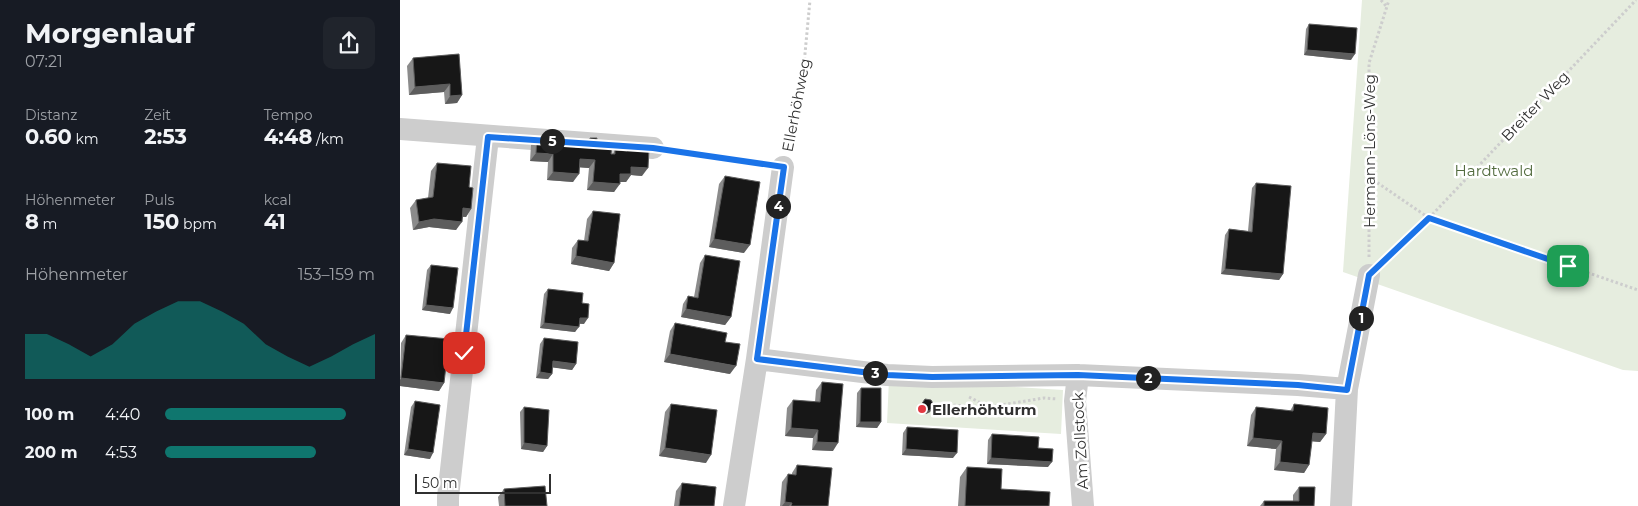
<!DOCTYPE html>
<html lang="de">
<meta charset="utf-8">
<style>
body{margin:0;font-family:Montserrat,sans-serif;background:#20242c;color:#f1f3f6;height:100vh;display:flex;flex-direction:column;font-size:19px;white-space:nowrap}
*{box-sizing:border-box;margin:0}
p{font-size:16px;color:#9ea1a6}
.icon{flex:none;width:28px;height:28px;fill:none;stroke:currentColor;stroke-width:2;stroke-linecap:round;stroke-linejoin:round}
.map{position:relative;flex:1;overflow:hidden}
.side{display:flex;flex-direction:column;background:#171b24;width:400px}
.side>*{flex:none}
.scale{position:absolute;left:15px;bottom:12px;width:136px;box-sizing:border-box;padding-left:5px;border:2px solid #303030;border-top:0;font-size:14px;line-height:18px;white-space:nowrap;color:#303030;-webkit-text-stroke:4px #fff;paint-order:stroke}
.pin{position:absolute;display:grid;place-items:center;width:42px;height:42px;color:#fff;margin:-21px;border-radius:10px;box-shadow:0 2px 8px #0006}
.km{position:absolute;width:25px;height:25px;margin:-12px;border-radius:50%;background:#222;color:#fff;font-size:14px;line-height:25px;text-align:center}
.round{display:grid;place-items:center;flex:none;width:52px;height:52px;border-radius:10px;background:#20242c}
.summary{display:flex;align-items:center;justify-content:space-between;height:85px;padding:0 25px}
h1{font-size:28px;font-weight:700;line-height:38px}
.figures{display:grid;grid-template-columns:repeat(3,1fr);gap:8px;height:85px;padding:5px 25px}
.figures div{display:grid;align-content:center}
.figures b{font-size:21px;font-weight:700}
.figures small{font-size:14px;font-weight:400}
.figures p{font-size:14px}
.chart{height:140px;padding:10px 25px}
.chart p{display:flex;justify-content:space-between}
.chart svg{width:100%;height:90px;margin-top:5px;fill:#0f766e;opacity:.7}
ul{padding:0 25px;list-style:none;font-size:16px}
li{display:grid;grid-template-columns:80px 60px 1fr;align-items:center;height:38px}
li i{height:12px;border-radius:6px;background:#0f766e}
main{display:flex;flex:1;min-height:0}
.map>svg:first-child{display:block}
.green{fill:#e6eddf}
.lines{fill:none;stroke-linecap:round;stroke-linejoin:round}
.path{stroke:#cdcdcd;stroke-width:3;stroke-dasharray:2.5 2.5;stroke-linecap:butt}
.minor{stroke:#cdcdcd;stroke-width:22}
.wall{fill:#8b8b8b}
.shaded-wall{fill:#5d5d5d}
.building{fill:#171717;stroke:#5d5d5d}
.route-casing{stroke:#fff;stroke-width:10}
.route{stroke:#1a73e8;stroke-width:6}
.poi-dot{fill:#e13841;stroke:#fff;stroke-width:2}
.labels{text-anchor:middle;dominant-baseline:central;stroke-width:5;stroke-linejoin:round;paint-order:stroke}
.street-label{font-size:15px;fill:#303030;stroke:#fff}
.park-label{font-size:15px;fill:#526b3e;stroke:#fff}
.poi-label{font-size:15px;font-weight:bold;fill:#303030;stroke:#fff;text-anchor:start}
</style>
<main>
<section class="side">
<div class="summary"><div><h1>Morgenlauf</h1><p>07:21</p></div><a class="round"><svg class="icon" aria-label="share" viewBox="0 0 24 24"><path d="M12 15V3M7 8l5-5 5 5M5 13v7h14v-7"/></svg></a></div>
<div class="figures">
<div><p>Distanz</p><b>0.60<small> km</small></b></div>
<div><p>Zeit</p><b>2:53</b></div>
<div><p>Tempo</p><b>4:48<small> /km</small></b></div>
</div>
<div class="figures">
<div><p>Höhenmeter</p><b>8<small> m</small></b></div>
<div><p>Puls</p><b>150<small> bpm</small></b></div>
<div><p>kcal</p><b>41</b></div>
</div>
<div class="chart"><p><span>Höhenmeter</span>153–159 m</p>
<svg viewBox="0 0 160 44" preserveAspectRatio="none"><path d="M0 44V22L10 22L20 27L30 33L40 27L50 17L60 11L70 6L80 6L90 11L100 17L110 27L120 33L130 38L140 33L150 27L160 22V44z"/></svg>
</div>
<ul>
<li><b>100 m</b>4:40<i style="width:86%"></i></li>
<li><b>200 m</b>4:53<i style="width:72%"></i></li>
</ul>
</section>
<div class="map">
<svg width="1238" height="506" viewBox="0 0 1238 506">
<rect width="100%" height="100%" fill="#fff"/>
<path class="green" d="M962 0H1238V371L1223 370 943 272Z
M489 379 663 390 661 434 487 423Z"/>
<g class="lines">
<path class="path" d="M981 0 986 6
M387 148 403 75 410 0
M271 151 364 164
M969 177 1029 218 1238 290
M969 257V63L989 0
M982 263 1029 218 1236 0
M569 397 589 407
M531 403 530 404 589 407 644 398 657 399"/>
<path class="minor" d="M0 129 253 148
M357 359 487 375 532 377 678 375 898 385 947 389
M678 375 675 401 683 506
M48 506V497L88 137
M334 506 357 359 383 167
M941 506 947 389 969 275"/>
</g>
<path class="wall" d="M909 24 951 60 904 55 906 29Z
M59 54 62 95 57 103 45 104 44 92 9 95 7 66 13 58Z
M137 137 175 147H184V146L190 138 196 145 211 154H213L215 150 225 151 228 148 242 176 231 175 226 182H220L214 192 187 190 189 168 179 167 173 182 147 180 148 162 130 161 131 145Z
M37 163 69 187 71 209 66 217H63L56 230 29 227 13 230 10 208 16 200 28 198 31 171Z
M325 176 344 253 309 247 319 184Z
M856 183 883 274 879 280 821 274 825 235 829 229 848 231 852 188Z
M193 211 214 263 209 271 171 264 172 248 178 240 184 241 187 219Z
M305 255 331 317 325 325 281 317 283 304 288 296 294 297 300 263Z
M31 265 50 314 22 310 27 270Z
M148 289 182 303 184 324H179L175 332 140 328 144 294Z
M275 323 330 374 264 362 270 331Z
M6 335 44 383 39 391 0 386 1 343Z
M144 338 176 364 172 370 152 367V374L148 379 136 378 140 344Z
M422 382 433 451 412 450 413 438 385 436 387 408 393 400 415 402 416 390Z
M461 388 481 422 477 428 456 427 457 393Z
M525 399 532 409 530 412 526 414 521 412 519 408Z
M15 401 30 459 4 455 11 407Z
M271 404 306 463 259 456 265 412Z
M894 404 926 434 920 442 912 441 909 465 904 473 874 470 876 449 847 446 851 415 856 407 890 411Z
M124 407 147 446 143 452 121 449 120 412Z
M507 427 553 458 502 455 503 433Z
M592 434 638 448 648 467 587 464 588 440Z
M397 465 428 506H380L382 482 388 474 392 475V473Z
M567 467 601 489 649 506H558L560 477Z
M282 483 314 506H274L276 491Z
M899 487 914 506H860L864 501H893V495Z
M104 489 147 506H99L98 497Z"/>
<path class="shaded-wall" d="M907 50 955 54 951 60 904 55Z
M50 84 44 92 9 95 15 87Z
M62 95 57 103 45 104 50 96Z
M136 153 153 154 148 162 130 161Z
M180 159 195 160 189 168 174 167Z
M231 167 248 168 242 176 231 175 226 182H215L220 174Z
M153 172 179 174 173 182 147 180Z
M193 182 220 184 214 192 187 190Z
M63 208 71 209 66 217 58 216Z
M34 219 62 222 56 230 29 227 13 230 19 222Z
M314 239 350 245 344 253 309 247Z
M176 256 214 263 209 271 171 264Z
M825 269 883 274 879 280 821 274Z
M26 305 53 308 50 314 22 310Z
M286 309 331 317 325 325 281 317Z
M180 318H188L184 324 176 323Z
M144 323 179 327 175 332 140 328Z
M270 354 336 366 330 374 264 362Z
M153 361 176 364 172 370 149 367Z
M140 372 152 374 148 379 136 378Z
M1 378 44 383 39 391 0 386V380Z
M523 409H532L530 412 526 414 521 412Z
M460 422H481L477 428 456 427Z
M391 428 418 430 413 438 385 436Z
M913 433 926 434 920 442 907 441Z
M853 438 882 441 876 449 847 446Z
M417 442 438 443 433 451 412 450Z
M124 443 147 446 143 452 121 449Z
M265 448 311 455 306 463 259 456Z
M8 449 33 453 30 459 4 455Z
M506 449 557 453 553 458 502 455Z
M591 458 652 462 648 467 587 464Z
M880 462 909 465 904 473 874 470Z
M385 502 392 503 389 506H382Z"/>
<path class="building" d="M909 24 957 28 955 54 907 50Z
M59 54 62 95 50 96V84L15 87 13 58Z
M137 137 175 142V147L190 148V138H197L196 145 212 146 211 154H215V150L227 151 228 148 249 149 248 168 231 167V174H220V184L193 182 195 160 180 159 179 174 153 172V154L136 153Z
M37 163 71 166 69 187 73 188 71 209 63 208 62 222 34 219 19 222 16 200 33 197Z
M325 176 360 182 350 245 314 239Z
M856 183 891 186 883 274 825 269 829 229 852 232Z
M193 211 220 214 214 263 176 256 178 240 188 241Z
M305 255 340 261 331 317 286 309 288 296 298 298Z
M31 265 58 268 53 308 26 305Z
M148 289 183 293 182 303 189 304 188 318H180L179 327 144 323Z
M275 323 327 333 325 342 340 344 336 366 270 354Z
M6 335 49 339 44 383 1 378Z
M144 338 178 342 176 364 153 361 152 374 140 372Z
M422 382 443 384 438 443 417 442 418 430 391 428 393 400 420 402Z
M461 388H481V422H460Z
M525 399 531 400 534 405 532 409 528 411 523 409 521 405Z
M15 401 40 405 33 453 8 449Z
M271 404 317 410 311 455 265 448Z
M894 404 928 408 926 434 913 433 909 465 880 462 882 441 853 438 856 407 893 411Z
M124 407 149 410 147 446 124 443Z
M507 427 558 430 557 453 506 449Z
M592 434 639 437 638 448 653 449 652 462 591 458Z
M397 465 432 468 428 506H391L392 503 385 502 388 474 396 475Z
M567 467 602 469 601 489 650 492 649 506H565Z
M282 483 316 487 314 506H279Z
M145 486 147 506H105L104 489Z
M899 487H915L914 506H864V501H899Z"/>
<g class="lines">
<defs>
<path id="route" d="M64 353 88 137 253 148 384 167 357 359 487 375 532 377 678 375 898 385 947 390 969 275 1029 218 1168 266"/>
</defs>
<use href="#route" class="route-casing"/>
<use href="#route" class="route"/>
</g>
<circle class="poi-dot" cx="522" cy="409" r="5"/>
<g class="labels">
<g class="street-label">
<text transform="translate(396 105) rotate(-79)">Ellerhöhweg</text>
<text transform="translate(1135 106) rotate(-46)">Breiter Weg</text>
<text transform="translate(969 151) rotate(-90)">Hermann-Löns-Weg</text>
<text transform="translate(680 441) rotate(-93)">Am Zollstock</text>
</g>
<g class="park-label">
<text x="1094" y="170">Hardtwald</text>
</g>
<g class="poi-label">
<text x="532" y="409">Ellerhöhturm</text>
</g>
</g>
</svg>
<div class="scale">50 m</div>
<div class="pin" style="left:1168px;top:266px;background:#1e9e55"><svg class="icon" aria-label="arrive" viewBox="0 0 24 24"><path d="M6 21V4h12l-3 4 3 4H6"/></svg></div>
<div class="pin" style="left:64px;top:353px;background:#d93025"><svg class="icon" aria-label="check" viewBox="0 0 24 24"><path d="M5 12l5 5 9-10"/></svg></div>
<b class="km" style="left:961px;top:318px">1</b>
<b class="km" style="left:748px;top:378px">2</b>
<b class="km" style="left:475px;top:373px">3</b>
<b class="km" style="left:378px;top:206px">4</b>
<b class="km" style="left:152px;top:141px">5</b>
</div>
</main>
